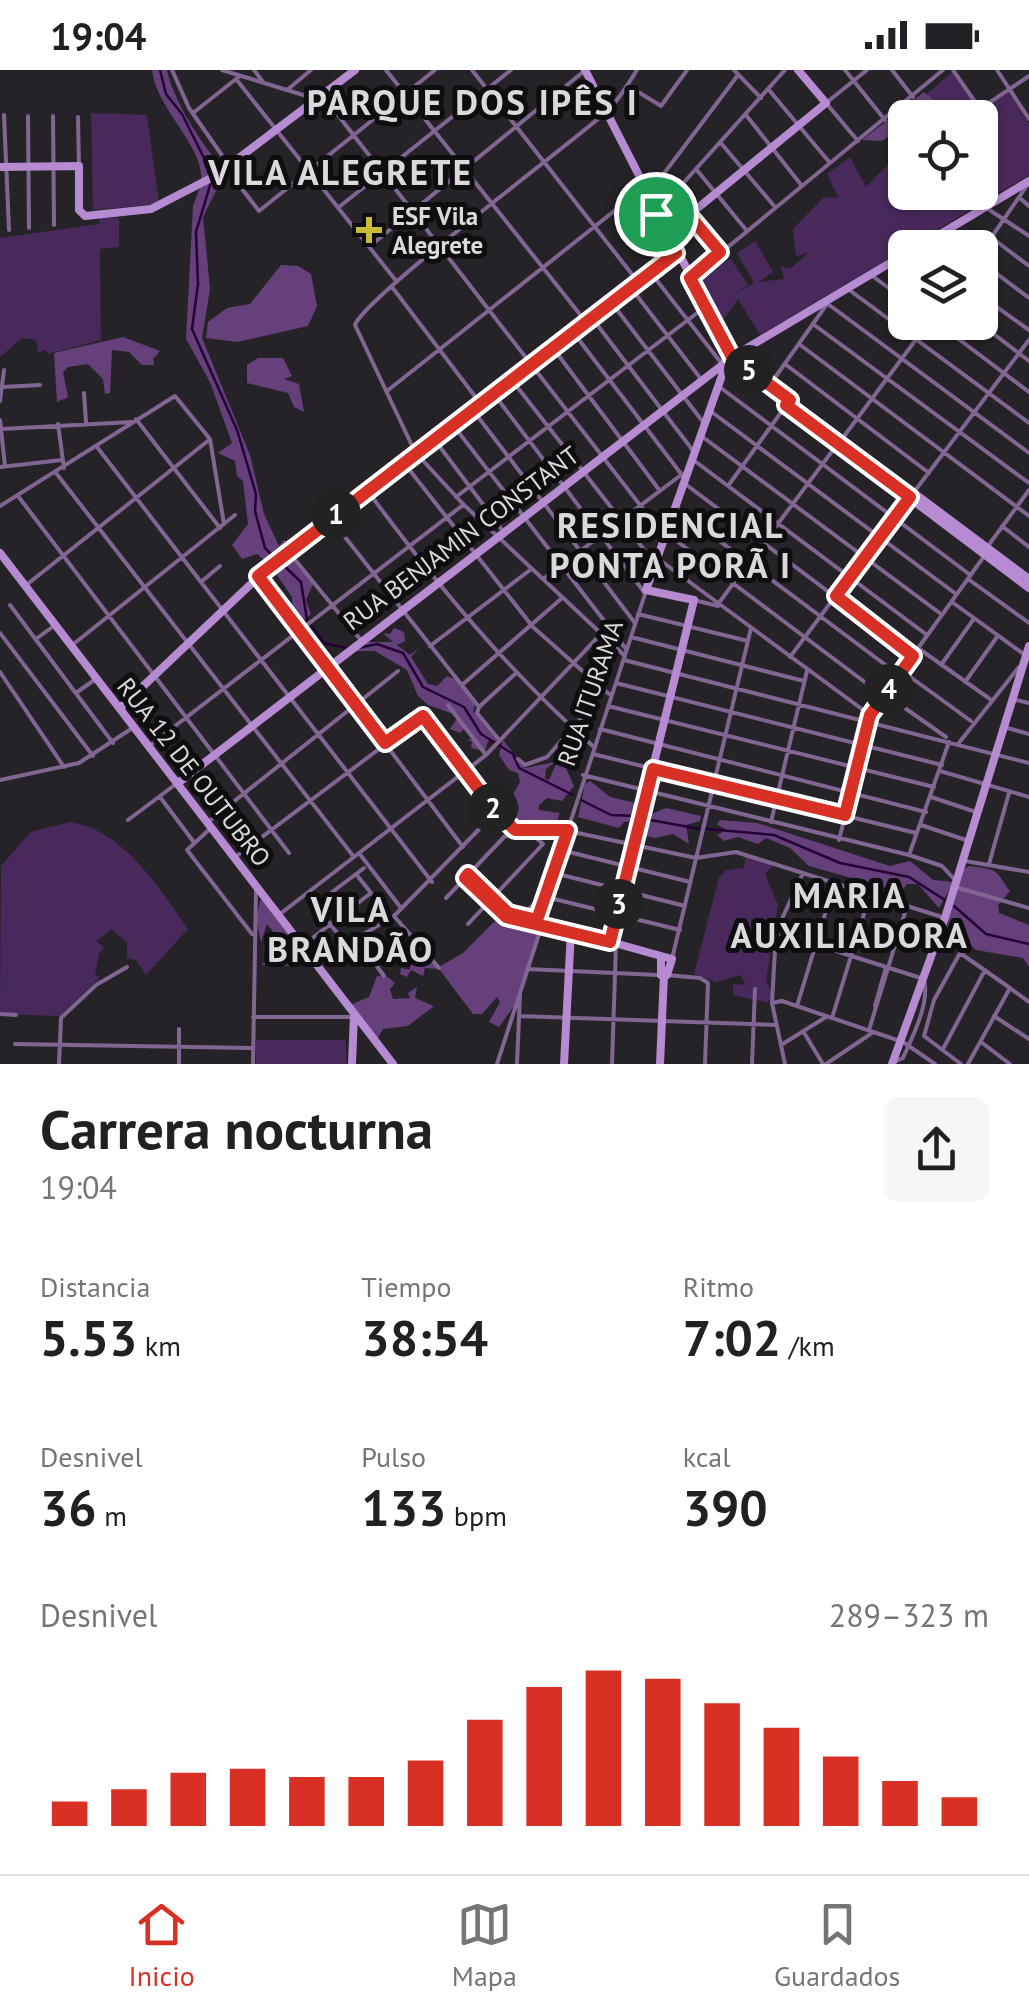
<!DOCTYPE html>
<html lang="es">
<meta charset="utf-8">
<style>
body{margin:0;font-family:"PT Sans",sans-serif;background:#f6f6f6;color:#202124;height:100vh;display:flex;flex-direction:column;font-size:38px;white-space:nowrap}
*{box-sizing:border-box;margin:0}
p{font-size:32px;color:#757577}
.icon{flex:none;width:55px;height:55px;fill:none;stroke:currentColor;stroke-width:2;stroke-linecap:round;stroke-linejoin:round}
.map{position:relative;height:994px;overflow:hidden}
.details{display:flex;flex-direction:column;background:#fff;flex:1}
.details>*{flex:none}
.tools{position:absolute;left:888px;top:30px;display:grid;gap:20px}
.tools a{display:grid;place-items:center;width:110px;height:110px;border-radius:15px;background:#fff;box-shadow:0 2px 8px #0004;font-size:50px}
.pin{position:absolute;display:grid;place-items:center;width:85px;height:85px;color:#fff;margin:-42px;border:5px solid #fff;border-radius:50%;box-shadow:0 2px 10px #0007}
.km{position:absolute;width:50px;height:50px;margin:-25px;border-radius:50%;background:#222;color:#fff;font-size:28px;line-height:50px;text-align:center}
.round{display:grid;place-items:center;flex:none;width:105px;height:105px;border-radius:15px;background:#f6f6f6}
.overview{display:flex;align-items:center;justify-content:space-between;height:170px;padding:0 40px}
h1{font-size:55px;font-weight:700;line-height:75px}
.figures{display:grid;grid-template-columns:repeat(3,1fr);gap:15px;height:170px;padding:10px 40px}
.figures div{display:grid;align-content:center}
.figures b{font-size:50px;font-weight:700}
.figures small{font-size:28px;font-weight:400}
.figures p{font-size:28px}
.chart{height:280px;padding:20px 40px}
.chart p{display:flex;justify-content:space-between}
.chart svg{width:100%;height:180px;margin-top:10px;stroke:#d93025;stroke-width:6}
.status{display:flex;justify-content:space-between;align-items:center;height:70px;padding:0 50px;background:#fff;direction:ltr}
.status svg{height:28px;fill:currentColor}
.menu{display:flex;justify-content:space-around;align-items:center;height:140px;border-top:2px solid #e0e0e0;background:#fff;font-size:28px;color:#757577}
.menu a{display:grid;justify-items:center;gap:5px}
.menu .on{color:#d93025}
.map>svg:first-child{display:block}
.green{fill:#49295b}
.forest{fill:#65407b}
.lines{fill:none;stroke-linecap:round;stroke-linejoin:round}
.stream{stroke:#240036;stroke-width:2.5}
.street{stroke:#816692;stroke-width:4}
.secondary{stroke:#b68bd1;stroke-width:8}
.route-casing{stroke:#fff;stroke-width:20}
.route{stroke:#d93025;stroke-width:12}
.poi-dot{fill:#caba3a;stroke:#0e0d0f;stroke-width:4}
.labels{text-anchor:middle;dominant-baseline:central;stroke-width:10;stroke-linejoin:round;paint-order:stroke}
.poi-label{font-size:25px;font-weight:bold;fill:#dbd9dc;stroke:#0e0d0f;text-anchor:start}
.street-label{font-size:25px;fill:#dbd9dc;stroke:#0e0d0f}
.district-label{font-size:35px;font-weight:bold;letter-spacing:2.5px;fill:#dbd9dc;stroke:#0e0d0f}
</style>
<div class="status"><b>19:04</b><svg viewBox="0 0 49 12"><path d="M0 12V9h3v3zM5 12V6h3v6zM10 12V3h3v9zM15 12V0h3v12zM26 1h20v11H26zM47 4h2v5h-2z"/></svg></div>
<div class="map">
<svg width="1029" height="994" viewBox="0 0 1029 994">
<rect width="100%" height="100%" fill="#262328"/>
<path class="green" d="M952 2 980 42 1009 22 1029 54V105L760 265 738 229 720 254 695 209 731 189 748 215 731 226 754 213 737 183 755 171 773 202 758 212 784 209 781 196 790 199 808 183 796 186 793 159 823 128 838 127 827 104 850 87 866 117 892 90 905 87V122H980V48L941 47 934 30 928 28V23Z
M91 43 147 45 159 134 93 140Z
M100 147 119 148V177L100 179 101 270 48 284 45 280 38 283 36 270 22 268 0 287V168L99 154Z
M70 752C123 760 159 817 188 859L146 905 136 890 127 888V872L111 859 96 871 104 878 99 883 95 904 100 907 60 946 0 944 1 796 31 762Z
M746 784 774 795 765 804 778 835 766 911 772 923 768 933 733 925V914L746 915 740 905 716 912 694 904 719 807 726 800 744 798Z
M256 970H346V994H256Z"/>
<path class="forest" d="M152 0H167C172 28 203 78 224 99L201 111C205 77 156 39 152 0Z
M924 22 934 30 941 47 929 41 925 47 920 43 905 48V87L897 82 900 75 894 63 882 71 862 70Z
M225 103 203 147 210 219 202 268 250 385 264 444 279 476 284 470 291 473 254 508 253 502 265 491 257 484 242 489 232 475 248 454 243 411 237 406 235 391 218 383 232 373 210 312 186 269 193 136 200 117Z
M281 195 298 196 311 204 317 236 308 256 237 272 206 268 208 252 227 238 250 234Z
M123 267 160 281 153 289 154 295H142L129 282 112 280 110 323 105 324 103 309 88 294 68 297 63 302 68 327 57 332 54 283Z
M258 288H283L292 306 284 309 299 314 304 342 294 337 288 323 247 313V295Z
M287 484 313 514 306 530 311 544 304 550 293 541 292 527 272 498Z
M394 558 404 562 405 571 397 575 410 585 419 578 411 587 428 614 437 616 447 606 457 610 475 635 473 641 497 671H488L485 681 471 678 472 672 466 669 476 670 465 658 460 663 450 659 459 646 428 635 418 626 407 600 375 581H355L366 572H393L383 563 390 564Z
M503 670 525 698 555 692 546 699 545 709 549 710 560 685 574 716 562 731 547 728 539 735V740L560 743 554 757 528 759 514 753 519 738 512 726 520 712 518 703 509 700 499 685Z
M590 711 610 727 640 734 639 750 624 752 619 758 578 747 585 714Z
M666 738 701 746 700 751 686 755 689 774 673 764 655 768 638 764 646 746Z
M720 750 757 753 890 796 910 791 933 810 954 812 939 838 918 814H907L901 822 809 796 790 778 766 768 758 774 738 767 724 771 717 765 726 760 717 754Z
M969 796C1000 800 994 799 1010 821L998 835 999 843 1029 855V897L1023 888 976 880 947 857 964 799Z
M261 828 304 883 292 896 262 895 267 887 263 876 275 874 281 885 288 880 267 854 261 872 256 848Z
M498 848 540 858 514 936 499 957 489 952 500 932 497 927 482 944H473L439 899 425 898 423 906 411 900 407 907 400 904 401 898 410 900V894L422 887 434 888 439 897 463 883Z
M377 906 388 907 395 913 390 919 393 929 410 928 408 923 417 917 415 928 434 936 408 956 383 959 377 969 350 935 369 927Z"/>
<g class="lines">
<path class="stream" d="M160 0 166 24 182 44 212 104
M211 112 196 162 198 214 192 259 237 360 256 424 255 441 265 478 274 487
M280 492 301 512 307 550
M311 555 324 573 346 578
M358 578 377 574 403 583 423 617 464 637 481 664 513 684 519 698 573 725
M579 729 611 745 637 746
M645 749 700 759
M707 759 774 765 840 793 909 807 945 830
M954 836 986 864 1029 874"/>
<path class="street" d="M172 0 189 38 228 94
M222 0 313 28
M254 0 263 12
M386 0 586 252
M472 0 638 212
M734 0 761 28
M845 0 885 50
M892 0 913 27
M953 0 980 39 1029 6
M997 0 1029 49
M240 6 236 9 397 212
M627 15 661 36 687 0
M287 20 311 0
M769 20 830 93
M324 27 664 466
M193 43 236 9
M4 45 9 160
M746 45 802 116
M28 46 29 158
M53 46 54 155
M78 47 79 96
M858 71 826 33 867 0
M720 72 775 137
M226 98 259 141 435 0
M696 99 747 161
M650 122 738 5
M672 125 721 182
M1021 129 1029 136
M339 137 511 0
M988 139 1029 166
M659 140 785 0
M945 165 962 178
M992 168 1029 196
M370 176 583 2
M980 184 1028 114
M894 190 905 198
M980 191 1029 228
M651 203 722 294
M694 205 943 0
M871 205 905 230
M392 217 480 333
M631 218 701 309
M848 219 1029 353
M980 225 1029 260
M611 232 703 352
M828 234 1029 383
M592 248 694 382
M936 252 1029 322
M978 252 1029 291
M813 254 1029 413
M573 262 685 409
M799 274 1029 446
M553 278 660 421
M785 294 929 403
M511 309 653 491
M769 316 827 234
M2 317 40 315
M721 318 969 504
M387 321 642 119
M84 323 86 352
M493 323 644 522
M0 331 4 300
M472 339 635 553
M709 340 956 524
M136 349 220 458
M0 350 5 396
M58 354 64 398
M453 355 626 579
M1 359 132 352
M700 365 941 544
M434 369 503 461
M842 369 929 252
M97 377 432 812
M692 389 927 565
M404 393 533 557 605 621
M0 397 62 390
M56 403 354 787
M684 413 911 584
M728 416 787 334
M367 420C437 515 507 600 595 678
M914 422 1029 270
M18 426 289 783
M456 427 701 240
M0 436 175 326 210 369 224 454
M674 437 899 605
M330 448 479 637 477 643 500 671
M1002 456 1029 477
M666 463 882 625
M988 476 1029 420
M287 480 360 569
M657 488 870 645
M259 506 463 777
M543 509 681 405
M968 509 1029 553
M201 512 220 496
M25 516 209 370
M694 530 718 536
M952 532 1025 585
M718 534 836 376
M10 535 113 673
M638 544 748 571
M0 563 93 686
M631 567 804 611
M36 569 55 555
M71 576 235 445
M430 576 530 500
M918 578 990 629
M625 586 463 434 415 382 355 255C364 228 569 75 605 43 618 32 628 14 637 0
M790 587 908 429
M624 590 1029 693
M941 595 973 550
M902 601 971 651
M0 602 64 697
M965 612 997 567
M616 613 942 695
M462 615 562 528
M76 623 97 608
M885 624 946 667
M1016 630 1029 633
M448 635 486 685
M608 636 934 717
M479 637 515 604
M1004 657 1029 664
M600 659 926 742
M958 674 1019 597
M149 676 463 435
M593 684 916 763
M518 689 525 695 547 687 605 621 611 625
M940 701 1029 727
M583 705 909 785 942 796 954 809
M0 710 79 693 134 657
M160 727 193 771
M931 727 979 743
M128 750 176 714
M208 752 398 601
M771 752 807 601
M921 755 969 771
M212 757 187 780 252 864
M839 770 870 645 985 485
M561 780 690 812
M359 783 401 838
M909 785 949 672
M234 788 423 646 496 742 515 760 559 759 696 788 736 782 942 847
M965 791 1029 802
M989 794 1009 723
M554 803 685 836
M356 804 386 842
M468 805 509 843 537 850
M465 808 504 845 568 861
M955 817 1029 838
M308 827 342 869
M546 827 680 860
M446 828 505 766 533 765 543 774 468 854
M315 835 364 798
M349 840 361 855
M280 844 486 685 599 566
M394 846 439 898
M521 847 537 831
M537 854 646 521
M776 862 924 909C930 934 913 965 903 988L894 992
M357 869 384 906
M302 876 371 823
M672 889 751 558
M317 892 394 846 496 742
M527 899 658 905
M667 905 700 908 708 913 705 994
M1010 918 1029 932
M772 933 782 931 903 972 935 994
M797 936 835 811
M875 936 886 897
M0 944 16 945
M519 946 776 955
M994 946 1029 969
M253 947H351
M832 948 870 824
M869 960 907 836
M803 961 823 994
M981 972 1010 994
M15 974 251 978
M781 975 826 947
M943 979 985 900
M59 994 61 948 96 915 127 897
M179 994V959
M253 994 256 820
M497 994 542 855
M517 994 520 924
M612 994 616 874
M752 994 755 919
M785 994 772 933 776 862 803 803
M826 994 872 963
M961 994 924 966 934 930 960 883 1010 918 968 994"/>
<path class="secondary" d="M585 0 732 287 1029 509
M0 97 79 96V140L85 146 151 139 215 106 355 0
M666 164 826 33 798 0
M917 178 1029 111
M732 287 905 184
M769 322 1029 518
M0 483 393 994
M120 638 287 480 676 183
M178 713 725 293 726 286 732 287 731 294 725 293
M610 872 694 530 646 520 726 294
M352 994 354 944
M564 994 571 861 672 889 667 905H661V887
M660 994 664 905
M892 994 945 848 1029 576"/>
</g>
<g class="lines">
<defs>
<path id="route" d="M672 125 720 182 690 208 732 287 790 330 786 335 910 427 836 526 913 586 870 645 845 745 653 699 610 872 506 847 465 808 468 804 508 843 537 850 568 760H515L496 742 423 646 385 673 258 506 676 183 656 144Z"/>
</defs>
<use href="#route" class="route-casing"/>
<use href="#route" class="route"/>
</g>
<path class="poi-dot" d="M364 145h10v10h10v10h-10v10h-10v-10h-10v-10h10z"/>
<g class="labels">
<g class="poi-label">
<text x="392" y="146">ESF Vila<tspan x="392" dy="29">Alegrete</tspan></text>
</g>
<g class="street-label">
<text transform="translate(461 468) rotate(-37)">RUA BENJAMIN CONSTANT</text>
<text transform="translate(590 623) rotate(-71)">RUA ITURAMA</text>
<text transform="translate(194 702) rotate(52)">RUA 12 DE OUTUBRO</text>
</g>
<g class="district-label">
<text x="473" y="32">PARQUE DOS IPÊS I</text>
<text x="341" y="102">VILA ALEGRETE</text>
<text x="671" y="455">RESIDENCIAL<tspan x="671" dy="40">PONTA PORÃ I</tspan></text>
<text x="850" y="825">MARIA<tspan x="850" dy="40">AUXILIADORA</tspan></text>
<text x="351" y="839">VILA<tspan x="351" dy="40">BRANDÃO</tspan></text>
</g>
</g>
</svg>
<div class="tools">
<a><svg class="icon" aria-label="locate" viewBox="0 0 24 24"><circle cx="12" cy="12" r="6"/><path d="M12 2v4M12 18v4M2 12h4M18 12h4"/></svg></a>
<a><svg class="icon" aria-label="layers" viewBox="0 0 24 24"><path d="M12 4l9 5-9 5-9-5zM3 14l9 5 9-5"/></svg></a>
</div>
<div class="pin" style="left:656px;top:144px;background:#1e9e55"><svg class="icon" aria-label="arrive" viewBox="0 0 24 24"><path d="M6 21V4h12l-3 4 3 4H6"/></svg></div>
<b class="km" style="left:336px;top:444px">1</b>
<b class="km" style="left:493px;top:738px">2</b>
<b class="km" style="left:619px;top:834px">3</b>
<b class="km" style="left:889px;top:619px">4</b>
<b class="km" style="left:749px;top:300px">5</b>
</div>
<section class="details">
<div class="overview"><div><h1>Carrera nocturna</h1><p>19:04</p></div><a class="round"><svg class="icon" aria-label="share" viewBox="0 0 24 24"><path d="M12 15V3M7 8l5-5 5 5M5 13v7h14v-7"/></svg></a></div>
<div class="figures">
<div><p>Distancia</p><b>5.53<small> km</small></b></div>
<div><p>Tiempo</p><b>38:54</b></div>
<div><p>Ritmo</p><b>7:02<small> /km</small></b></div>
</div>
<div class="figures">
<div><p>Desnivel</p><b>36<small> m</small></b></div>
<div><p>Pulso</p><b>133<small> bpm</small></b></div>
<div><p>kcal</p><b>390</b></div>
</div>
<div class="chart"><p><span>Desnivel</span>289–323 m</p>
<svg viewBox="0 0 160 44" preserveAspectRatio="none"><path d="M5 44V38M15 44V35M25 44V31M35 44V30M45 44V32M55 44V32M65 44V28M75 44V18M85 44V10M95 44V6M105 44V8M115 44V14M125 44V20M135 44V27M145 44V33M155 44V37"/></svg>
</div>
</section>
<nav class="menu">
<a class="on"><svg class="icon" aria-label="home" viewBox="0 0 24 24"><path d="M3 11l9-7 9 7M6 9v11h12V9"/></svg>Inicio</a>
<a><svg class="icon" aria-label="map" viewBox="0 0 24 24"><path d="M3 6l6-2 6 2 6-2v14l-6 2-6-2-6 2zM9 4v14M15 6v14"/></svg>Mapa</a>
<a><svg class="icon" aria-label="saved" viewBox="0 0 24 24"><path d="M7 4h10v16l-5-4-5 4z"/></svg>Guardados</a>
</nav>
